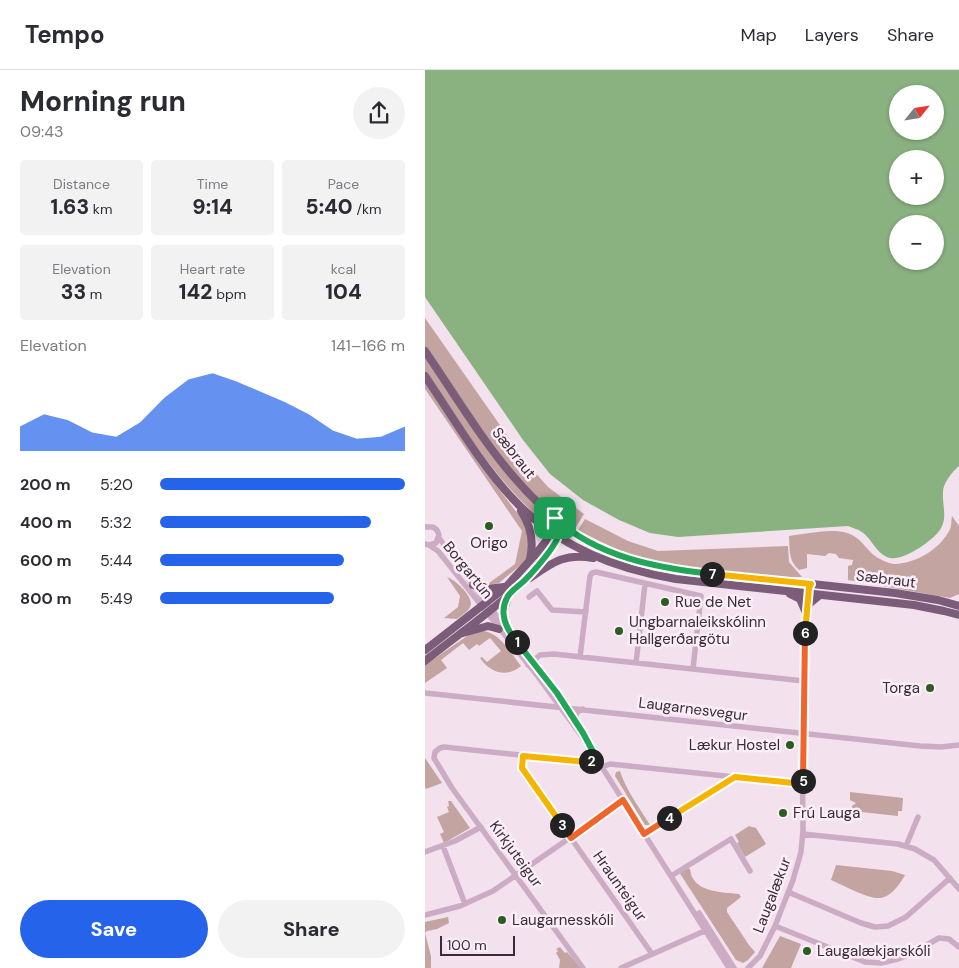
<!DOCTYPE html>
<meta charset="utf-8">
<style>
body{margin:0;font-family:"DM Sans",sans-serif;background:#f2f2f3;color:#2b2b33;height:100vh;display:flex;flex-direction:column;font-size:19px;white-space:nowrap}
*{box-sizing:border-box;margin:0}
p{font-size:16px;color:#7c7c81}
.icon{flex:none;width:28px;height:28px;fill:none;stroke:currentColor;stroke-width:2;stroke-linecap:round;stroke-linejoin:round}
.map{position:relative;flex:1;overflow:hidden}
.side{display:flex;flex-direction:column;background:#fff;width:425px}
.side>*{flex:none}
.needle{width:32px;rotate:60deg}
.buttons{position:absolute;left:464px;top:15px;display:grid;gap:10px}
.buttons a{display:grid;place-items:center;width:55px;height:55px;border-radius:50%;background:#fff;box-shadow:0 1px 4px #0004;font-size:25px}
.scale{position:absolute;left:15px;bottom:12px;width:75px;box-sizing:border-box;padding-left:5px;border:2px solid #3a2b39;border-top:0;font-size:14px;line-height:18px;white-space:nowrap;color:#3a2b39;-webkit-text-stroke:4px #fbeef7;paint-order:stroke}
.pin{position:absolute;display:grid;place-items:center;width:42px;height:42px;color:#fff;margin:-21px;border-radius:10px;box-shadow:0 2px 8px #0006}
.km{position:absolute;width:25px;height:25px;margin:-12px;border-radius:50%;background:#222;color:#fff;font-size:14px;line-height:25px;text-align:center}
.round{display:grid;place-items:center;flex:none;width:52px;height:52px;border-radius:26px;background:#f2f2f3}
.summary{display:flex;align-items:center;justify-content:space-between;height:85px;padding:0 20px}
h1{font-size:28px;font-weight:800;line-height:38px}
.stats{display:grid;grid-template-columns:repeat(3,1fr);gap:8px;height:85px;padding:5px 20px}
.stats div{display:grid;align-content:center;border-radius:5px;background:#f2f2f3;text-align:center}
.stats b{font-size:21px;font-weight:800}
.stats small{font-size:14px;font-weight:400}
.stats p{font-size:14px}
.chart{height:140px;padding:10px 20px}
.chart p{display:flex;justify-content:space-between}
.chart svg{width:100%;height:90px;margin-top:5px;fill:#2563eb;opacity:.7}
.action{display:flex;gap:10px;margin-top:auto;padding:10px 20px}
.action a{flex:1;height:58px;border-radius:30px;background:#2563eb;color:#fff;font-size:20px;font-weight:800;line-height:58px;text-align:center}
.action a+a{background:#f2f2f3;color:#2b2b33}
ul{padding:0 20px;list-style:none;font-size:16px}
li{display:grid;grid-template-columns:80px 60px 1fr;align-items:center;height:38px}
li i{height:12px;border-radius:6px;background:#2563eb}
header{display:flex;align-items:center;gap:30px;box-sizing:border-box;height:70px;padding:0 25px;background:#fff;border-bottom:1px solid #e1e1e2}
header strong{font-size:24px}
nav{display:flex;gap:28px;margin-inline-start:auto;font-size:18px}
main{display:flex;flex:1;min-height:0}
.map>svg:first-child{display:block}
.green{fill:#c3a4a1}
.water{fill:#8ab180;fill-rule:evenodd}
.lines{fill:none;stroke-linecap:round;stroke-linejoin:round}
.minor{stroke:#ccacc5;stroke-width:5.5}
.major{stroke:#7c5d79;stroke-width:8}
.split-1-casing{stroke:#fff;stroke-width:10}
.split-2-casing{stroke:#fff;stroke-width:10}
.split-3-casing{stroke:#fff;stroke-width:10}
.split-4-casing{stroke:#fff;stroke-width:10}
.split-5-casing{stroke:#fff;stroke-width:10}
.split-6-casing{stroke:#fff;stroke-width:10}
.split-7-casing{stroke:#fff;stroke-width:10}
.split-8-casing{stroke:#fff;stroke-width:10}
.split-1{stroke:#22a559;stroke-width:6}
.split-2{stroke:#22a559;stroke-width:6}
.split-3{stroke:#f5b400;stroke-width:6}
.split-4{stroke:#f0652b;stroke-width:6}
.split-5{stroke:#f5b400;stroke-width:6}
.split-6{stroke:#f0652b;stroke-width:6}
.split-7{stroke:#f5b400;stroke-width:6}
.split-8{stroke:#22a559;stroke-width:6}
.poi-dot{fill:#2b5c20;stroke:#fbeef7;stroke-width:2}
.labels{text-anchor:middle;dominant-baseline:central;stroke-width:5;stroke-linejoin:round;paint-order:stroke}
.street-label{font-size:15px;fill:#3a2b39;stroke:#fbeef7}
.poi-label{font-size:15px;fill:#3a2b39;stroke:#fbeef7;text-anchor:start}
</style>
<header>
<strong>Tempo</strong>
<nav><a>Map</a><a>Layers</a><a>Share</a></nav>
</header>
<main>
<section class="side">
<div class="summary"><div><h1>Morning run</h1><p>09:43</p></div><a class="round"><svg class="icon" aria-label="share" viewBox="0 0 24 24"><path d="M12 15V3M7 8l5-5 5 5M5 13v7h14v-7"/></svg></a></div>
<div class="stats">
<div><p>Distance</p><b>1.63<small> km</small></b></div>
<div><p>Time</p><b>9:14</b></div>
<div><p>Pace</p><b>5:40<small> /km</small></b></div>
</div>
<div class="stats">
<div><p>Elevation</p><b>33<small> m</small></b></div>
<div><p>Heart rate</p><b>142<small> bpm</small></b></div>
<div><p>kcal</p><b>104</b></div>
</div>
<div class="chart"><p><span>Elevation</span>141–166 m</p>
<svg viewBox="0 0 160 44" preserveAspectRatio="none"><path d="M0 44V32L10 26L20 29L30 35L40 37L50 30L60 18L70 9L80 6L90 10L100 15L110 20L120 26L130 34L140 38L150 37L160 32V44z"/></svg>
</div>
<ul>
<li><b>200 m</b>5:20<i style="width:100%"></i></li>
<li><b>400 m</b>5:32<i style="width:86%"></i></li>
<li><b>600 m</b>5:44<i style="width:75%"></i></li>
<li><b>800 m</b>5:49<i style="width:71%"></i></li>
</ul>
<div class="action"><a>Save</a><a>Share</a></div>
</section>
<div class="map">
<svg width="534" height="898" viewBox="0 0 534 898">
<rect width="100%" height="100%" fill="#f3e1ee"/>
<path class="green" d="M0 248 100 391 123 417 159 444 151 457H148L121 436 102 418 70 379 0 277Z
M0 287 46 355 128 450 129 453 125 457C72 415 38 356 0 302Z
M0 312 67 410 99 452 104 465V488L74 513 60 516 90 494 97 461 0 319Z
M527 446 534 456V524L525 528 423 510V496L427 495 428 490 414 488 411 484 404 483 400 486 382 484V498L374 500C363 490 365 480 364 466 381 464 407 458 422 463 438 468 442 483 455 489 459 491 465 494 470 494 491 493 514 480 524 461 527 457 526 451 527 446Z
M160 449 203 471 233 481 363 476 364 492 377 507H336L243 495C211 488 182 476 153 460Z
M22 507C30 510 46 524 46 534 45 541 37 545 32 549L19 548 33 537 35 526Z
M58 561C75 563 86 583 96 596 82 608 65 603 55 588L57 587 62 592 76 581 65 568 54 576 52 574 44 580 38 573 16 590 22 598 0 613V595L48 562Z
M0 688 17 713 1 719 0 717Z
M195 701C201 720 214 737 225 755H220L190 706 191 702Z
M425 722 478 728 477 741H473V746L427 741V736L431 733 425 730Z
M23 731H26L45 758 19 773 15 764 19 762 12 747 24 742 22 737 24 736Z
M324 756 331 758 341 774 320 787 312 773 314 772 310 765Z
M411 795 467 801 480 805C475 814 466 827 455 828 442 829 418 815 406 810Z
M260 797 265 799C267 823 298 822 314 824L316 827 302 838V842L324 875 330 882 323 890 318 893 311 890 254 802Z
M23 847 24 853 12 859 2 861 0 863 6 886V898H0V852Z
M355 866 376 874 366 898H337Z
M135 877 140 883 142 882 156 898H134L135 890 131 883 133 881 131 879Z"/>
<path class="water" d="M0 0H534V396C527 402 518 413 518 422 517 435 523 448 515 460 507 471 479 491 465 488 452 485 447 469 437 462 433 459 427 458 423 456L253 467 225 463 194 450 158 430 125 404 98 370 0 227ZM472 24H510V61H472ZM472 89H510V126H472ZM472 154H510V191H472Z"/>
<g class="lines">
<path class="minor" d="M0 457H8L12 460 14 465 11 473 4 475 0 474
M14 468 56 526 116 602 142 640
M4 475 13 481 111 604 163 675 304 898
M104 527 112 521 127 540 161 542
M155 587 165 506 167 503 171 502 276 526 268 599
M211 593 220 514
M103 595 115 585 129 584 379 611
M0 623 495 676 516 677 534 675
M149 650 152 642 158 639
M98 686 97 698 227 884
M177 697 185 694 378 714
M219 764 310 707
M378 764 473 774 490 779 509 790 534 819
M18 776 40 834
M481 776 493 747
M0 782 30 771 56 757
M246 806 306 769 325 801
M363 822 436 853 450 857 463 856 481 847 525 808
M274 843 309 898
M0 845 35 836 68 821 198 731
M350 856 440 892 456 893 473 889 484 885 514 868 524 869 534 877
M158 898 27 718 9 688 10 682 15 678 19 677 162 692 172 689
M196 898 284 859
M323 898 335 886 350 856 368 810 376 782 378 760 377 663 381 543 384 517 386 515"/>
<path class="major" d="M0 281C48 351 93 435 172 476 193 487 217 493 240 498L470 523 513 530 534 536
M0 306C28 347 55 394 89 430 133 477 190 499 251 509L489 535 519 541 534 545
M96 441C106 456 109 472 105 489
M105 508C128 492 140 483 168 488
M48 515 62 519 79 517
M365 524 375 529 381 543
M83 527 78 543 83 561
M381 543 384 534 395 525
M38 563 63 556 74 559
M0 580 81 517 110 485 129 461
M0 591C31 566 65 543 94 516 109 501 122 484 133 467L131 449"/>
</g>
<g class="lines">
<defs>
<path id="split-1" d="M92 572C81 558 73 543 83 526 87 520 95 515 100 510 108 502 131 476 133 466 134 460 132 453 130 448"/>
<path id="split-2" d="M92 572 132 623 158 663 172 689 166 691"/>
<path id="split-3" d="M137 755 97 698 98 686 162 692 166 691"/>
<path id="split-4" d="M137 755 146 768 198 730 219 764 244 748"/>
<path id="split-5" d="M244 748 310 707 378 714V711"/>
<path id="split-6" d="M378 711 380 563"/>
<path id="split-7" d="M287 504 386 514 384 518 380 563"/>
<path id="split-8" d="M130 448C172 487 232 498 287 504"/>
</defs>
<use href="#split-1" class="split-1-casing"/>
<use href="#split-2" class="split-2-casing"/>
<use href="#split-3" class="split-3-casing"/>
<use href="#split-4" class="split-4-casing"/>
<use href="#split-5" class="split-5-casing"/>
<use href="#split-6" class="split-6-casing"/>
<use href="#split-7" class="split-7-casing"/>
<use href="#split-8" class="split-8-casing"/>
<use href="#split-1" class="split-1"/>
<use href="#split-2" class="split-2"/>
<use href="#split-3" class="split-3"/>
<use href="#split-4" class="split-4"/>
<use href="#split-5" class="split-5"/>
<use href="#split-6" class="split-6"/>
<use href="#split-7" class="split-7"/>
<use href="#split-8" class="split-8"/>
</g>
<g class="poi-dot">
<circle cx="64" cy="456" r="5"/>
<circle cx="240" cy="532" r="5"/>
<circle cx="194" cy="561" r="5"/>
<circle cx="505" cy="618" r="5"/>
<circle cx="365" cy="675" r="5"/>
<circle cx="358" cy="743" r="5"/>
<circle cx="77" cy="850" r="5"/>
<circle cx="382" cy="881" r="5"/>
</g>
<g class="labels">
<g class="street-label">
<text transform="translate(89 383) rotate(52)">Sæbraut</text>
<text transform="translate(43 500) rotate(51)">Borgartún</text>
<text transform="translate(461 509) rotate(7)">Sæbraut</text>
<text transform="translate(268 639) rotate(7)">Laugarnesvegur</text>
<text transform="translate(91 784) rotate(54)">Kirkjuteigur</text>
<text transform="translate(195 816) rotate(55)">Hraunteigur</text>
<text transform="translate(347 825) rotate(-69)">Laugalækur</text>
</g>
<g class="poi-label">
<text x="64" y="473" text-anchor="middle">Origo</text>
<text x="250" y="532">Rue de Net</text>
<text x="204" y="552">Ungbarnaleikskólinn<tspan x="204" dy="17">Hallgerðargötu</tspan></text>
<text x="495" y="618" text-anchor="end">Torga</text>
<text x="355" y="675" text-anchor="end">Lækur Hostel</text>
<text x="368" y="743">Frú Lauga</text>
<text x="87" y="850">Laugarnesskóli</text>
<text x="392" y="881">Laugalækjarskóli</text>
</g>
</g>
</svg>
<div class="buttons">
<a><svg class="needle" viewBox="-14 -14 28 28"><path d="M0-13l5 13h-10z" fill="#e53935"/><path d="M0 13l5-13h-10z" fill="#7c7c81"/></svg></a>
<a>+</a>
<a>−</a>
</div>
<div class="scale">100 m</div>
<div class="pin" style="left:130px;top:448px;background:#1e9e55"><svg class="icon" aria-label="arrive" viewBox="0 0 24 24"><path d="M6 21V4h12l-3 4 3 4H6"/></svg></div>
<b class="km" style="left:92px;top:572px">1</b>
<b class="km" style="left:166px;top:691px">2</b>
<b class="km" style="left:137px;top:755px">3</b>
<b class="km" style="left:244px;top:748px">4</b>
<b class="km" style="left:378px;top:711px">5</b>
<b class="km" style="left:380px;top:563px">6</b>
<b class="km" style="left:287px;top:504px">7</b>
</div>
</main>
